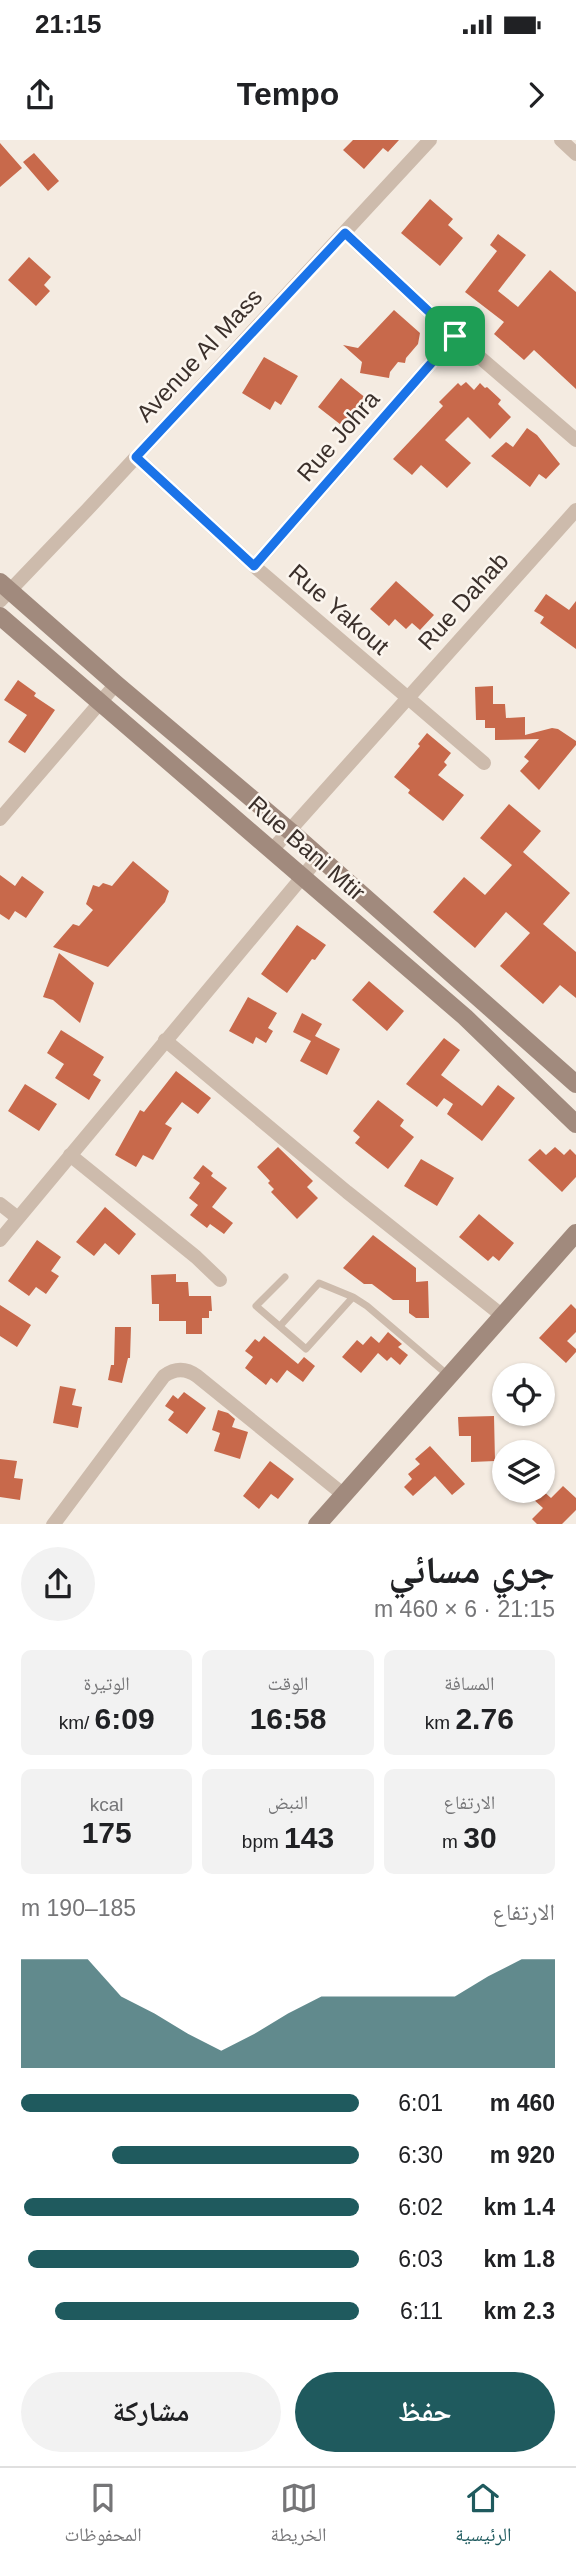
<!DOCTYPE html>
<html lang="ar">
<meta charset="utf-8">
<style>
body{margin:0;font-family:Helvetica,"Noto Naskh Arabic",sans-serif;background:#f2f2f2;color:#202124;direction:rtl;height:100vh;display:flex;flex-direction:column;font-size:26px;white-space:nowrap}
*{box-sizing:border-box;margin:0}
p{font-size:23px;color:#757577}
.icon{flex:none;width:38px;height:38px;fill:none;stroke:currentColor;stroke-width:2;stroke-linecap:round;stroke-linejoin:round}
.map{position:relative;height:1384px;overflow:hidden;direction:ltr}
.drawer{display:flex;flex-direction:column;background:#fff;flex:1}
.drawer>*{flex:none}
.controls{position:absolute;left:492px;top:1223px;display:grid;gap:14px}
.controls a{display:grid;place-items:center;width:63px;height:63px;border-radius:50%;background:#fff;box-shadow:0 2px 5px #0004;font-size:35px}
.pin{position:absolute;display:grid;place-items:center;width:60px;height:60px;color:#fff;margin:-30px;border-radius:14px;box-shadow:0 4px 10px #0006}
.round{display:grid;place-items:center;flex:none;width:74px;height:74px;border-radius:37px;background:#f2f2f2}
.head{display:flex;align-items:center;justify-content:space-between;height:119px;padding:0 21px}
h1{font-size:38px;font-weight:800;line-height:52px}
.stats{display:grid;grid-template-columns:repeat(3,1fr);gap:10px;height:119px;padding:7px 21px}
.stats div{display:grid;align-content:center;border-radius:10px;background:#f2f2f2;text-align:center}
.stats b{font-size:30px;font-weight:800}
.stats small{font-size:19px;font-weight:400}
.stats p{font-size:19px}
.chart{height:196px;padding:14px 21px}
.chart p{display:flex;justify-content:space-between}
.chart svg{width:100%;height:126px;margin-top:7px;fill:#1f5a5e;opacity:.7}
.action{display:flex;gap:14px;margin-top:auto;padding:14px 21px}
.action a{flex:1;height:80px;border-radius:42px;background:#1f5a5e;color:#fff;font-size:28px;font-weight:800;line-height:80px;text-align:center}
.action a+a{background:#f2f2f2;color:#202124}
ul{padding:0 21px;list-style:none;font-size:23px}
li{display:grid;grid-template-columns:112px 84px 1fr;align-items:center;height:52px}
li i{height:18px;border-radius:9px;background:#1f5a5e}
.status{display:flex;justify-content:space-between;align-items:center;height:49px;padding:0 35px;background:#fff;direction:ltr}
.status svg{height:19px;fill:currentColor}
header{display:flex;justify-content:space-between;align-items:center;height:91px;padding:0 21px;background:#fff;font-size:32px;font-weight:800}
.tabs{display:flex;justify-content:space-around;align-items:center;height:98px;border-top:2px solid #e0e0e0;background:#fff;font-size:19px;color:#757577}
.tabs a{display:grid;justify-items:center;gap:4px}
.tabs .current{color:#1f5a5e}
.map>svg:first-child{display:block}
.building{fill:#c8694b}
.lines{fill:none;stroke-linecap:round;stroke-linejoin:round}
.lane{stroke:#cdbbac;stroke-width:7}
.street{stroke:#cdbbac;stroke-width:14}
.secondary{stroke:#a18a7d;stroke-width:18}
.route-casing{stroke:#fff;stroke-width:14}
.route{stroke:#1a73e8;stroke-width:9}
.labels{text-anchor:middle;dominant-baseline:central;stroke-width:5;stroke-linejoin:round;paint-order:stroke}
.street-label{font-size:24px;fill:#3b302b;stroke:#fbf5ee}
</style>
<div class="status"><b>21:15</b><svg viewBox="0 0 49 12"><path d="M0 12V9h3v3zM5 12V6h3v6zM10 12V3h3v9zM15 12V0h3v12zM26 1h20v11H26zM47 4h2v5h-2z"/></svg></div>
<header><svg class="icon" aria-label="forward" viewBox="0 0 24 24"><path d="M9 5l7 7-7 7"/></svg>Tempo<svg class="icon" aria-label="share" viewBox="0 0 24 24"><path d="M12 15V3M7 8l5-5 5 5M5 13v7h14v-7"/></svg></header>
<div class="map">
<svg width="576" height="1385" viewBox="0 0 576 1385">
<rect width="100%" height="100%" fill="#f4ebe1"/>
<path class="building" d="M353 0H399L388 12 383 8 364 29 343 10Z
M0 3 22 28 0 47Z
M34 13 59 41 48 51 23 22Z
M430 59 453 79 448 85 463 98 440 126 401 93Z
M498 94 526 115 498 151 518 167 550 130 576 152V249L534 210 524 220 494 194 504 182 465 152 497 111 490 105Z
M29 117 51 137 44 145 50 151 36 166 8 140Z
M394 170 420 193 418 204 406 218 405 223 398 222 390 232 389 238 360 233 362 222 343 205 358 208Z
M264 217 298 236 281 265 275 261 270 270 242 253Z
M341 238 367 259 345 288 318 267Z
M466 242 474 250 480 243 485 248 487 247 501 260 498 264 511 277 490 299 468 277 445 300 471 323 447 348 421 325 412 335 393 319 443 266 439 262 458 243 461 246Z
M527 288 537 295 560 324 546 339 539 334 530 347 491 316 506 302 513 307Z
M396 441 434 475 420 490 412 483 406 489 395 479 389 486 370 469Z
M546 454 569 470 576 461V509L540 483 544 477 534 471Z
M18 540 36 553 34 556 55 570 25 613 8 602 27 575 4 560Z
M493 546V564H505L506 578 525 577V595L552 588 558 589 576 601V605L539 650 520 631 529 621 524 617 539 599 495 600V588H485V580H476L475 547Z
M427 593 451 613 444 622 447 625 438 635 464 655 443 681 408 653 410 650 394 637 420 606 418 604Z
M509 664 541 691 523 712 570 753 543 784 576 812V858L560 845 543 864 500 826 530 793 506 772 475 808 433 772 464 737 485 755 512 725 480 698Z
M133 721 169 751 165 762 108 827 53 807 73 784 79 786 93 770 86 764 93 745 99 747 103 743 112 746Z
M0 735 15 746 22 736 44 752 26 778 15 771 9 780 0 774Z
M297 785 326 805 315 820 312 819 287 853 261 834Z
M59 813 94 843 80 883 53 860 43 857Z
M369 841 404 871 387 891 352 860Z
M248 857 277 873 268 888 273 891 266 903 256 897 253 904 229 891Z
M302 873 322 884 315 896 340 909 327 935 300 921 311 901 293 892Z
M61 890 104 917 93 935 101 940 89 960 55 938 64 924 47 913Z
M444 898 460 910 441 935 482 966 498 945 515 958 482 1001 447 974 453 964 444 958 437 967 406 944Z
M176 931 211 958 198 974 182 962 165 984 172 988 153 1020 143 1015 136 1027 115 1015 140 970 144 972Z
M25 944 57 964 39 991 8 971Z
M378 960 404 980 400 986 414 997 388 1029 355 1003 360 997 353 991Z
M278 1007 313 1041 307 1047 318 1058 297 1079 271 1052 274 1049 268 1043 270 1041 257 1027Z
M555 1007 564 1015 570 1009 576 1015V1037L562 1052 528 1020 540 1009 546 1015Z
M421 1019 454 1038 437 1066 404 1046Z
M203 1025 213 1033 211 1036 227 1048 212 1067 233 1083 224 1094 210 1084 207 1088 190 1075 198 1065 189 1058 200 1043 193 1038Z
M105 1067 136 1094 119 1115 105 1103 94 1116 76 1102Z
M479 1074 514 1103 499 1121 493 1116 488 1121 459 1097Z
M373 1095 416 1128V1142L428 1141 429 1178H416L409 1173V1160H393L372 1144H364L343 1128Z
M37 1100 61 1117 51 1131 59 1136 46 1154 36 1147 29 1156 8 1141Z
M176 1134V1142H188L189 1156H211L212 1171H209V1178H202V1194H186V1181H159V1164H152L151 1135Z
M571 1164 576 1169V1192L567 1201 576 1209V1212L566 1223 539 1198Z
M0 1165 31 1185 17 1207 0 1196Z
M115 1187H131L130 1218H128L122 1243 108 1240 111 1225H114Z
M388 1192 402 1204 398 1207 408 1215 400 1225 391 1217 387 1221 378 1213 361 1233 342 1217 357 1200 363 1205 371 1196 379 1203Z
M264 1196 298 1224 304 1217 315 1226 303 1242 287 1230 277 1243 271 1238 266 1245 245 1228 253 1217 245 1211 255 1199 259 1202Z
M60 1246 76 1249 72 1265 82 1267 78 1288 53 1283Z
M184 1252 206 1268 187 1294 168 1280 174 1272 165 1266 173 1255 178 1259Z
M218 1270 228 1273 235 1279 232 1287 248 1292 240 1319 214 1311 220 1293 212 1290Z
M494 1276 495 1321 471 1322V1296H459L458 1277Z
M430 1306 465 1344 452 1355 435 1336 413 1356 404 1347 412 1339 408 1334 420 1324 415 1319Z
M0 1319 17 1321 14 1338 23 1339 20 1360 0 1357Z
M270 1321 294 1339 278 1359 271 1354 259 1369 243 1356Z
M563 1346 576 1358V1370L562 1384H537L532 1379 543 1368 533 1359 542 1350 551 1358Z"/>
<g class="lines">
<path class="lane" d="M285 1137 256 1166 306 1209 353 1157 367 1166 449 1236
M280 1186 319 1143 353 1157"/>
<path class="street" d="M561 0 576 14
M345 93 455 196 576 300
M136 317 254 426 484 623
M254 426 455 196
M0 461 86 371 430 0
M0 679 116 544
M272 710 576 370
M165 900 347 1052 504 1177
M70 1015 196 1117 220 1140
M0 1064 18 1078
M0 1100 319 717
M53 1385 164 1236C175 1228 186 1228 197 1236L344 1355"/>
<path class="secondary" d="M0 442 116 544 290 691 576 944
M0 476 465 877 576 984
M317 1385 576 1093"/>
</g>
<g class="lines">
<defs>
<path id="route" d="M345 93 455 196 254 426 136 317Z"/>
</defs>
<use href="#route" class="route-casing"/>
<use href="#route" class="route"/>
</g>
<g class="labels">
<g class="street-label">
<text transform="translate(199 215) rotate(-47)">Avenue Al Mass</text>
<text transform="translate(338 296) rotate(-49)">Rue Johra</text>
<text transform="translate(463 461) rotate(-48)">Rue Dahab</text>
<text transform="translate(339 469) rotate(41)">Rue Yakout</text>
<text transform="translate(307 708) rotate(41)">Rue Bani Mtir</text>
</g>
</g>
</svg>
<div class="controls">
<a><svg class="icon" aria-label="locate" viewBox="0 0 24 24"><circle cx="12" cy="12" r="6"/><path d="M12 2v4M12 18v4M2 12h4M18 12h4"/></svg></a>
<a><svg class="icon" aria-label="layers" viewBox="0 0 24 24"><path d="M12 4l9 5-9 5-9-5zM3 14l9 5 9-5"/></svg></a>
</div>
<div class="pin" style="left:455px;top:196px;background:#1e9e55"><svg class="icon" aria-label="arrive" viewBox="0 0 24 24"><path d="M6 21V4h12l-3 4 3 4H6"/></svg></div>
</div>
<section class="drawer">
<div class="head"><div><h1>جري مسائي</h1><p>21:15 · 6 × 460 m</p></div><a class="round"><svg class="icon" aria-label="share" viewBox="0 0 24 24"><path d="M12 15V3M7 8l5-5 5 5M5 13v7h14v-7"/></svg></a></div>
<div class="stats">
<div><p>المسافة</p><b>2.76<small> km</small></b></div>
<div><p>الوقت</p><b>16:58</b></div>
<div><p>الوتيرة</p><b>6:09<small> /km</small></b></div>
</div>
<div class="stats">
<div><p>الارتفاع</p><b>30<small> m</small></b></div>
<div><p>النبض</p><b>143<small> bpm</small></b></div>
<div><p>kcal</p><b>175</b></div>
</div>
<div class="chart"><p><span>الارتفاع</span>185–190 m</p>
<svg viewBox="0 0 160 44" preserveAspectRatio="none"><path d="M0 44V6L10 6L20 6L30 19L40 25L50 32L60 38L70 32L80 25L90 19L100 19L110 19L120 19L130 19L140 12L150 6L160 6V44z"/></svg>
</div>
<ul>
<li><b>460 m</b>6:01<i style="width:100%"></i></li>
<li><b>920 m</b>6:30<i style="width:73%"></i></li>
<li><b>1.4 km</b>6:02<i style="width:99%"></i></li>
<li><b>1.8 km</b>6:03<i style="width:98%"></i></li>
<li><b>2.3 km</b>6:11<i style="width:90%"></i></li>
</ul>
<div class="action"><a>حفظ</a><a>مشاركة</a></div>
</section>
<nav class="tabs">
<a class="current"><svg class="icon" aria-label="home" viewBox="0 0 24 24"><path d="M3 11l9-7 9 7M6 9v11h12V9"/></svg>الرئيسية</a>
<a><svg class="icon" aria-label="map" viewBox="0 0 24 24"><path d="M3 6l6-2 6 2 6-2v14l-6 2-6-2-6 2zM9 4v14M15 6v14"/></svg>الخريطة</a>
<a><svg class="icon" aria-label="saved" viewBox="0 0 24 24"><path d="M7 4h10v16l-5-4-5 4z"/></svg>المحفوظات</a>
</nav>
